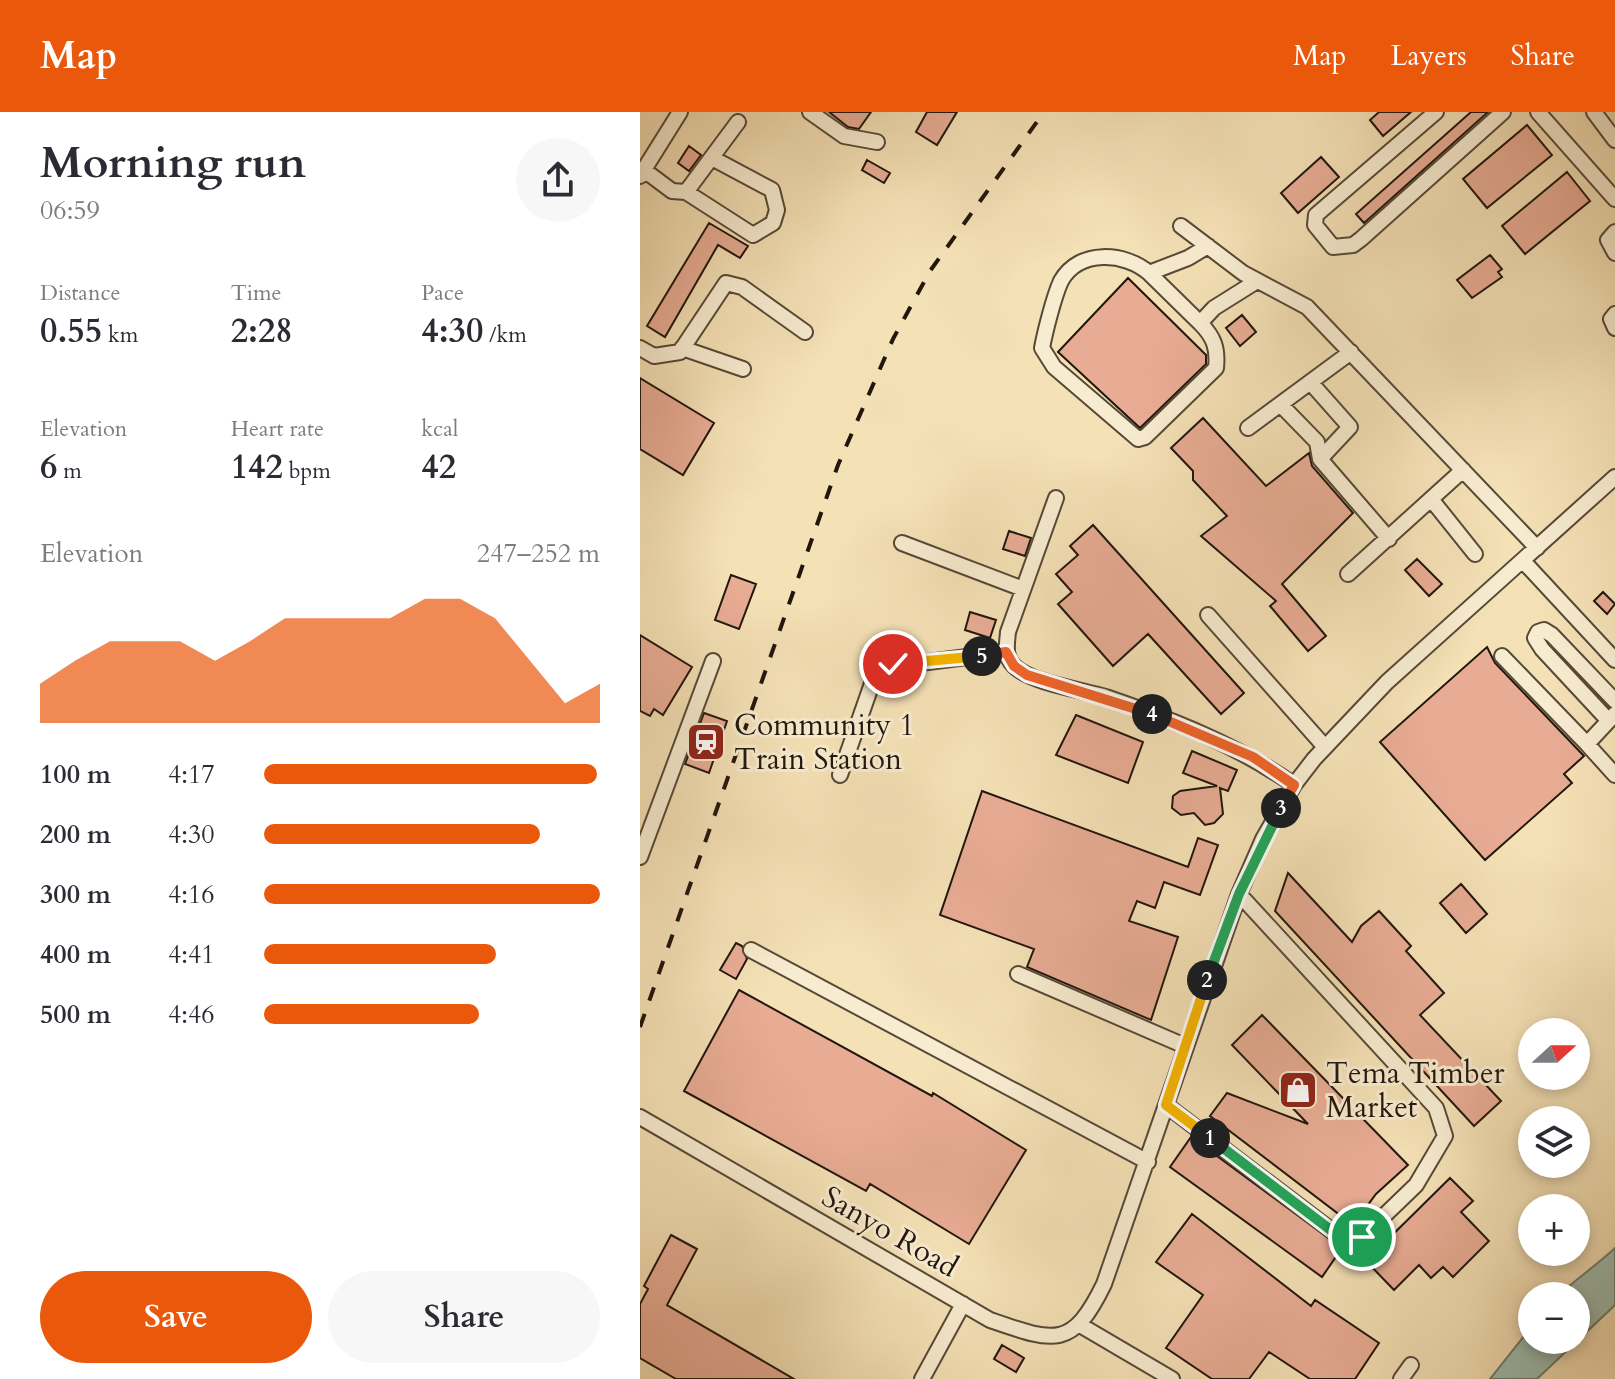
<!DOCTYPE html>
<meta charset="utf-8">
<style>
body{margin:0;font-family:Cardo,serif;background:#f7f7f7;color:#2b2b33;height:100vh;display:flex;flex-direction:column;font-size:30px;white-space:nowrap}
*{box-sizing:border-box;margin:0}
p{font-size:26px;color:#7c7c81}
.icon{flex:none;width:44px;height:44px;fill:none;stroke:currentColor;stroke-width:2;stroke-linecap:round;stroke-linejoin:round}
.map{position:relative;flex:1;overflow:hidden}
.details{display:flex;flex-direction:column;background:#fff;width:640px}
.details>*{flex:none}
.needle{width:52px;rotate:69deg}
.controls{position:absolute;left:878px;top:906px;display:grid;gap:16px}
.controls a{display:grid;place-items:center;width:72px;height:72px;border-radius:50%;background:#fff;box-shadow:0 4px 12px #0003;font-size:40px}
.pin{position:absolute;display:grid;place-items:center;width:68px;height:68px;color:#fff;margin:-34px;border:4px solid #fff;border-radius:50%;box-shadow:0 2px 8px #0007}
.km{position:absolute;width:40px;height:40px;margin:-20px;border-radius:50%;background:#222;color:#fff;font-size:22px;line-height:40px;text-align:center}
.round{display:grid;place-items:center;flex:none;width:84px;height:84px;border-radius:42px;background:#f7f7f7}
.head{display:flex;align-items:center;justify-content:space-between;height:136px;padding:0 40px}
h1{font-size:44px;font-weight:700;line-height:60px}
.figures{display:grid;grid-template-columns:repeat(3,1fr);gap:12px;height:136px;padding:8px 40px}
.figures div{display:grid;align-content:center}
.figures b{font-size:34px;font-weight:700}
.figures small{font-size:22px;font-weight:400}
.figures p{font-size:22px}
.chart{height:224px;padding:16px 40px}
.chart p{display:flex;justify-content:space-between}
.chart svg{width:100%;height:144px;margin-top:8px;fill:#ea580c;opacity:.7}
.button{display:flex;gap:16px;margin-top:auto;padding:16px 40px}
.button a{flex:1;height:92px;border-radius:48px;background:#ea580c;color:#fff;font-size:32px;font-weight:700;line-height:92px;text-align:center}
.button a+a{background:#f7f7f7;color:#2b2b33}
ul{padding:0 40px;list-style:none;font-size:26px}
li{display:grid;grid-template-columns:128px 96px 1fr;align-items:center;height:60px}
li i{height:20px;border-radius:10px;background:#ea580c}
header{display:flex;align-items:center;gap:48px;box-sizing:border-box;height:112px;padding:0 40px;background:#ea580c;color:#fff}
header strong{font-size:38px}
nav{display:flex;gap:44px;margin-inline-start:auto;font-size:28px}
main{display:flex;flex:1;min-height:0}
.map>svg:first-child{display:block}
.water{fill:#9cbdb0;stroke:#6b7a6f;stroke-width:2}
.building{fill:#e8ac94;stroke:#21160d;stroke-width:2}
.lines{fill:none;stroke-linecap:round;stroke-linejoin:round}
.minor-casing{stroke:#564937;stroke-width:18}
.minor{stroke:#f8ecd0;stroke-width:14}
.rail{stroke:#21160d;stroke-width:4;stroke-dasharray:14 14;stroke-linecap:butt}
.split-1-casing{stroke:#fff;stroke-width:16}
.split-2-casing{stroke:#fff;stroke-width:16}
.split-3-casing{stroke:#fff;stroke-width:16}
.split-4-casing{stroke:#fff;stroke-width:16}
.split-5-casing{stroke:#fff;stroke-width:16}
.split-6-casing{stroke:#fff;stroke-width:16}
.split-1{stroke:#22a559;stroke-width:10}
.split-2{stroke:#f5b400;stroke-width:10}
.split-3{stroke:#22a559;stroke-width:10}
.split-4{stroke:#f0652b;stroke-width:10}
.split-5{stroke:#f0652b;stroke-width:10}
.split-6{stroke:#f5b400;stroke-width:10}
.labels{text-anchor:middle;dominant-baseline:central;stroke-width:6;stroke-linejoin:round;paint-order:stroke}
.poi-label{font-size:30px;fill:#21160d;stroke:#f8ecd0;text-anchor:start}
.street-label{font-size:30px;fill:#21160d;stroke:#f8ecd0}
</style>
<header>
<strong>Map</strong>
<nav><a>Map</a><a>Layers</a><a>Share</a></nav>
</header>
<main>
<section class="details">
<div class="head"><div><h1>Morning run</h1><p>06:59</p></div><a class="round"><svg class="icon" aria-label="share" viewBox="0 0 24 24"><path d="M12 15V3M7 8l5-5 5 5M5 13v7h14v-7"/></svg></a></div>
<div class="figures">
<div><p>Distance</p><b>0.55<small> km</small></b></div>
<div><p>Time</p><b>2:28</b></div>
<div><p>Pace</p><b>4:30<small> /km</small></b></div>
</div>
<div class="figures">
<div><p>Elevation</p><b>6<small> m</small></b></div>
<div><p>Heart rate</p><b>142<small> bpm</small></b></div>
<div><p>kcal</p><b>42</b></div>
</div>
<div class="chart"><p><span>Elevation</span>247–252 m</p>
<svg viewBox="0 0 160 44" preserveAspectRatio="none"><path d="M0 44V32L10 25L20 19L30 19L40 19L50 25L60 19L70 12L80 12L90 12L100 12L110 6L120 6L130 12L140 25L150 38L160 32V44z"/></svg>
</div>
<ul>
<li><b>100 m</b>4:17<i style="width:99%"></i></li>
<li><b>200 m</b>4:30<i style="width:82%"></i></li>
<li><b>300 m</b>4:16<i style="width:100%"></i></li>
<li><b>400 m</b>4:41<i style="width:69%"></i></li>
<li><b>500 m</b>4:46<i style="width:64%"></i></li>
</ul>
<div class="button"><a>Save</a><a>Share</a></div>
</section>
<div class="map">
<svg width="975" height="1267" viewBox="0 0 975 1267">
<rect width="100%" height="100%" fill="#f5e1b6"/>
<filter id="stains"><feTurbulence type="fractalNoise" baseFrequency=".0025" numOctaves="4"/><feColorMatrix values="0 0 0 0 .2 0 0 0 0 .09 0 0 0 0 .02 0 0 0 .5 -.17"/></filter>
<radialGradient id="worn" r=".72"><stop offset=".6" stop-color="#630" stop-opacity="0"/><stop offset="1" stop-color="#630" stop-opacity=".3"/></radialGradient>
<path class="water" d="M975 1136V1193L897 1267H850L892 1214V1228H936V1184H918C937 1166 957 1153 975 1136Z"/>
<path class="building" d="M189 0H231L219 17 208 15Z
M287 0H317L297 33 276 20Z
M739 0H771L743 24 730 8Z
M831 0H848L724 111 716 102Z
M887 13 912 43 847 96 823 67Z
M49 34 61 43 49 59 38 51Z
M681 45 699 65 658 101 641 81Z
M227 48 250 61 244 71 222 58Z
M927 60 950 89 885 142 862 114Z
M69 111 108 134 100 146 78 133 25 225 7 214Z
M850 143 862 157 858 160 862 165 832 186 817 168Z
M488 166 566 243V252L500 316 418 240Z
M602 203 616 220 600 234 586 216Z
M0 266 74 311 43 363 0 337Z
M563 306 626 374 669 341 672 354 713 401 642 472 686 524 668 539 630 494 636 489 561 424 587 404 553 368V359L531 336Z
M453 413 604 581 581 602 508 522 473 554 418 492 432 480 416 462 438 443 430 434Z
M369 419 391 426 385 444 363 437Z
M777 447 802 472 789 484 765 458Z
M91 463 116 472 99 517 75 508Z
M963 480 975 492 967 502 954 489Z
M330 500 356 508 350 526 325 518Z
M0 523 52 555 23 603 14 597 10 604 0 599Z
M847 535 855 551 944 644 924 662 932 671 845 748 740 630Z
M64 601 87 609 69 661 45 652Z
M436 603 503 630 488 671 416 643Z
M552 639 597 658 588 679 580 676 583 702 574 711 565 713 554 701 541 703 532 696 533 684 540 679 577 674 543 661Z
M342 679 548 755 558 726 578 733 560 783 524 770 515 796 497 789 489 809 538 825 511 908 387 855 394 837 300 803Z
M648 761 712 830 721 814 739 799 771 834 766 839 804 881 780 903 861 989 834 1014 635 799Z
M821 772 847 802 826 821 800 791Z
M96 831 102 834 107 847 96 867 80 858Z
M99 878 292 984 293 981 386 1038 329 1132 230 1072 226 1079 44 979Z
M622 903 768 1053 736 1082 713 1113 570 1004 587 981 668 1012 592 933Z
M551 1025 702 1136 682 1165 530 1055Z
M810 1066 833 1089 821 1100 849 1129 813 1165 803 1155 791 1166 779 1153 754 1178 726 1149Z
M552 1102 671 1194 675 1188 739 1231 715 1267H670L629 1240 609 1267H572L526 1236 563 1183 516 1150Z
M31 1123 57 1137 27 1193 154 1267H36L0 1246V1192L8 1177 4 1174Z
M362 1233 384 1246 376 1260 354 1247Z"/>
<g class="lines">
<defs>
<path id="minor" d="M170 0 204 24 237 30
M796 0 676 103 675 113 693 135 713 133 721 127 863 0
M898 0 975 87
M954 0 975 28
M4 58 32 79 46 80 98 10
M0 64 40 0
M46 80 113 123 133 111 137 98 132 78 72 46
M541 114 603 161 667 195 897 436
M975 120 968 128 975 141
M568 134 548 146 509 161C485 140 439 137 421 169 414 184 405 220 402 236L414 255 498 327 505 325 576 256C578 236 574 225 560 211L574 196 617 169
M509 161 560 211
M975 202 971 207 975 216
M0 236 14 244 40 240 86 171 102 175 165 220
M42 236 103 257
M671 271 710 315 680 347
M641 293 677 330 680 347 749 427
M608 316 711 240
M416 386 368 520C367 532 364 544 374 554 391 571 443 578 466 585 533 608 597 633 654 673
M791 387 835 442
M262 431 383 477
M883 449 975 548
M708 462 823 358
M568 503 685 635
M862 544 947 632
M975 602 947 632 975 663
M968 608 902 537 895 526 898 520 904 518 912 523 975 589
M200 663 235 563 241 556 366 540
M0 745 73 549
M111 838 508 1050
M378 862 545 934
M526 993 696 1122 711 1129 722 1125 776 1073 805 1024 796 996 599 782
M0 1005 350 1208C414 1230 432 1238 464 1172L599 782 623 727 654 673 674 647 747 570 975 365
M440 1213 532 1267
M282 1267 323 1192
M761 1267 771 1253"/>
</defs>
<use href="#minor" class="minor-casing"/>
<use href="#minor" class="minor"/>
<path class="rail" d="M0 915 198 353 253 227 290 159 404 0"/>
</g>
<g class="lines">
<defs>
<path id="split-1" d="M570 1026 696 1122 711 1129 722 1125"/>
<path id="split-2" d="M567 868 526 993 570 1026"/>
<path id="split-3" d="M567 868 599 782 641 696"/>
<path id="split-4" d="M512 602 613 645 654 673 641 696"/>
<path id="split-5" d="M342 544 366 540 374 554 387 563 512 602"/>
<path id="split-6" d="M253 552 342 544"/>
</defs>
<use href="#split-1" class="split-1-casing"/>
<use href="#split-2" class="split-2-casing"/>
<use href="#split-3" class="split-3-casing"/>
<use href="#split-4" class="split-4-casing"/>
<use href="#split-5" class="split-5-casing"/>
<use href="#split-6" class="split-6-casing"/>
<use href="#split-1" class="split-1"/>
<use href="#split-2" class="split-2"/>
<use href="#split-3" class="split-3"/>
<use href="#split-4" class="split-4"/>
<use href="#split-5" class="split-5"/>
<use href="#split-6" class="split-6"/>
</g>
<defs>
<symbol id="station-square" viewBox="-11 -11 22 22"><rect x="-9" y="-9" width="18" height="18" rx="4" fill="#8f2418" stroke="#f8ecd0"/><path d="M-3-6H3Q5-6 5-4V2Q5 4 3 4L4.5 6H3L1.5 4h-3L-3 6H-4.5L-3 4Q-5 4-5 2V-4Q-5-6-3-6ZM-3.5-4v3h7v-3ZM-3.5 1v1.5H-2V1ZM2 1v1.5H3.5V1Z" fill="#fff"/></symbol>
<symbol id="shop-square" viewBox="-11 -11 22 22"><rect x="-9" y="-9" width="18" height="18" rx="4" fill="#8f2418" stroke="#f8ecd0"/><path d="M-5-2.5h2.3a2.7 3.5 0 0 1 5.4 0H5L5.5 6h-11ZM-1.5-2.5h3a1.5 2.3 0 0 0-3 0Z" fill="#fff"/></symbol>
</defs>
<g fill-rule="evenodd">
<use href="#station-square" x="44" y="608" width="44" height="44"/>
<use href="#shop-square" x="636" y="956" width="44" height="44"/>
</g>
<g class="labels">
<g class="poi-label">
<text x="94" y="613">Community 1<tspan x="94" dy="34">Train Station</tspan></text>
<text x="686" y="961">Tema Timber<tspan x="686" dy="34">Market</tspan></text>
</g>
<g class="street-label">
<text transform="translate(250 1120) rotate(30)">Sanyo Road</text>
</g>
</g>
<rect width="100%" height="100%" filter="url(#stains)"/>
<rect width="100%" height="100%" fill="url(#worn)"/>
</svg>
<div class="controls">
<a><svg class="needle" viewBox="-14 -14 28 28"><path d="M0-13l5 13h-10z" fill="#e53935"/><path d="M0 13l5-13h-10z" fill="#7c7c81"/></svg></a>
<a><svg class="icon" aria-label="layers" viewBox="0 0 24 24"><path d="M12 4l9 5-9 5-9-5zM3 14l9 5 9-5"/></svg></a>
<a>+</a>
<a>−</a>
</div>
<div class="pin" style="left:722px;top:1125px;background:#1e9e55"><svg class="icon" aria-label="arrive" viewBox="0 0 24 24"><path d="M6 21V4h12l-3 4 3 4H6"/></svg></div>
<div class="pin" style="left:253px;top:552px;background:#d93025"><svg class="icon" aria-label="check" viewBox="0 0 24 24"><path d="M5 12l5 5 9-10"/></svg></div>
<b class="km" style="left:570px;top:1026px">1</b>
<b class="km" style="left:567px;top:868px">2</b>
<b class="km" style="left:641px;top:696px">3</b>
<b class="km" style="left:512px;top:602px">4</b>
<b class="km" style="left:342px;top:544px">5</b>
</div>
</main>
